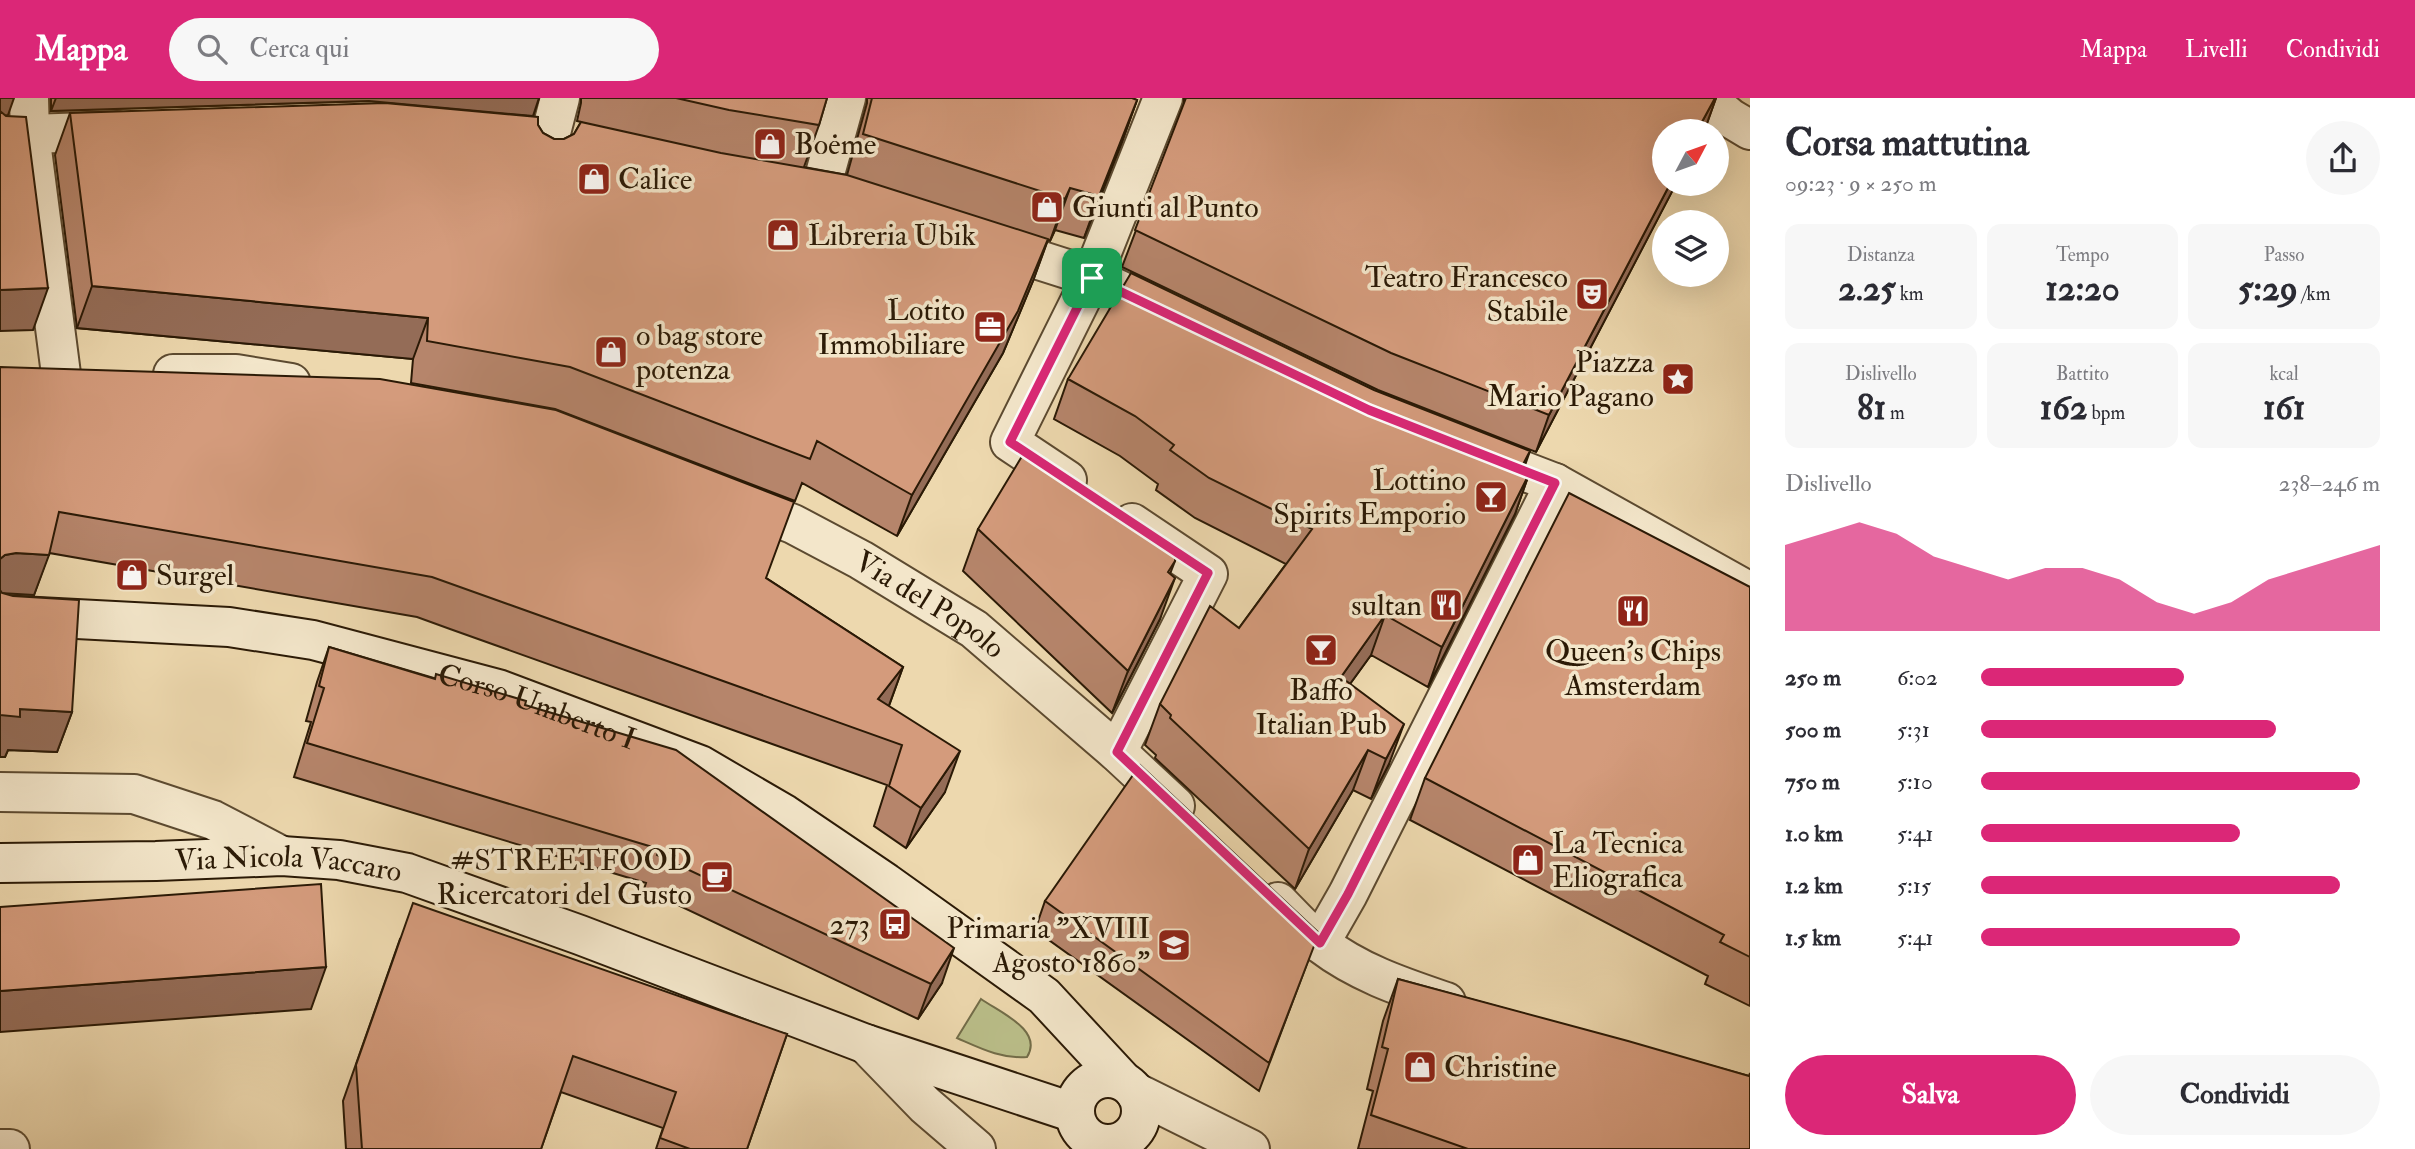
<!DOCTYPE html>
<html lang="it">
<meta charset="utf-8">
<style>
body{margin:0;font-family:"IM FELL Double Pica",serif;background:#f7f7f7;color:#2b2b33;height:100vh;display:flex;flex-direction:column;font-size:26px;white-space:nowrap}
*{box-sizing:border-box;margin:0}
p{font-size:23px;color:#7c7c81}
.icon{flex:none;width:38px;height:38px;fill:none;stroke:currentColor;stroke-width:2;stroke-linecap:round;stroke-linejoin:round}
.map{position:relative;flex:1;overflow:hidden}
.drawer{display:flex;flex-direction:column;background:#fff;width:665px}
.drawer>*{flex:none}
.needle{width:46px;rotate:49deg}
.buttons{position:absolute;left:1652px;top:21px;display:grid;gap:14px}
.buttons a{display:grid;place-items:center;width:77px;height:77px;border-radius:50%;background:#fff;box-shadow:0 7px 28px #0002;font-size:35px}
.pin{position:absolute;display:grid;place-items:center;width:60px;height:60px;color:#fff;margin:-30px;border-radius:14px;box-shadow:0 4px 10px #0006}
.round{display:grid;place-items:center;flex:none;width:74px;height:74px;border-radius:37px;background:#f7f7f7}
.summary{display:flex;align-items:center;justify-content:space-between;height:119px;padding:0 35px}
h1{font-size:38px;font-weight:700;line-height:52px}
.metrics{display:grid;grid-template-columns:repeat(3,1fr);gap:10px;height:119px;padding:7px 35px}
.metrics div{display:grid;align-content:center;border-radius:14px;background:#f7f7f7;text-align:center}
.metrics b{font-size:35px;font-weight:700}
.metrics small{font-size:19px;font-weight:400}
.metrics p{font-size:19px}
.chart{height:196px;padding:14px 35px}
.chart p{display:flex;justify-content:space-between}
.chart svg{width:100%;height:126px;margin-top:7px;fill:#db2777;opacity:.7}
.primary-button{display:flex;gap:14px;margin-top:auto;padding:14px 35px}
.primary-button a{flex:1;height:80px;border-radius:42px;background:#db2777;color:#fff;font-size:28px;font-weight:700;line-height:80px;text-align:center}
.primary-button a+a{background:#f7f7f7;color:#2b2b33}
ul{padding:0 35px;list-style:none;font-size:23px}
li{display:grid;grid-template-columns:112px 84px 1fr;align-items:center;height:52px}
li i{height:18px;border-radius:9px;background:#db2777}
header{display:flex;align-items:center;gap:42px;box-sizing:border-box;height:98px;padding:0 35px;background:#db2777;color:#fff}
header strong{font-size:33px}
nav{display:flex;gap:38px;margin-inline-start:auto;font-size:24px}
.search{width:490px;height:63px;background:#f7f7f7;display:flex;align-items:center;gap:18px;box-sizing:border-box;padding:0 24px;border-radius:38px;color:#7c7c81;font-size:26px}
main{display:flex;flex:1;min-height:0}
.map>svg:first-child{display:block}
.green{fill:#babe89;stroke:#726c48;stroke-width:2}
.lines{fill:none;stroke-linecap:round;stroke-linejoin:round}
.street-casing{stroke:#5c4a30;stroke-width:42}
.secondary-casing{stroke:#2b1a06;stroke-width:42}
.street{stroke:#f3e6ca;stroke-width:38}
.secondary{stroke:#f3e6ca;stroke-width:38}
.wall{fill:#b6856b;stroke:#2b1a06;stroke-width:2}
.shaded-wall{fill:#946c57;stroke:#2b1a06;stroke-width:2}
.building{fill:#d49b7c;stroke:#2b1a06;stroke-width:2}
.route-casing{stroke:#fff;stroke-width:14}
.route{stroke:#db2777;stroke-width:9}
.labels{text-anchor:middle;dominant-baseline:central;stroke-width:7;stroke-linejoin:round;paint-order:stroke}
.poi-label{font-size:30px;fill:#2b1a06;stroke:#f3e6ca;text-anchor:start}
.street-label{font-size:30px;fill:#2b1a06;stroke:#f3e6ca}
</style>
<header>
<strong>Mappa</strong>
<div class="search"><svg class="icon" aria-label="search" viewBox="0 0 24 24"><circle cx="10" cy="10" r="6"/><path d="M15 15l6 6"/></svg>Cerca qui</div>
<nav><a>Mappa</a><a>Livelli</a><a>Condividi</a></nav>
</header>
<main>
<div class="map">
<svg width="1750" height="1051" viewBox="0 0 1750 1051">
<rect width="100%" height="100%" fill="#edd8ae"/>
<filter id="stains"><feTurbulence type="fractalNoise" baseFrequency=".00286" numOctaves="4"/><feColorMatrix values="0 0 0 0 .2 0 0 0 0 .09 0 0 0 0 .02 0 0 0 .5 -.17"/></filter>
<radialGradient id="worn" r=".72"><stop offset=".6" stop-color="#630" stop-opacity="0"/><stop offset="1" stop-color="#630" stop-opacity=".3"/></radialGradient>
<path class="green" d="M981 901C999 914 1044 932 1027 959 1001 961 980 950 957 940Z"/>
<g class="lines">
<defs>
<g id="street">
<path d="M29 0 30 36 61 276"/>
<path d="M1706 0 1730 20 1750 32"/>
<path d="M0 40 30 36 117 33"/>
<path d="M544 62 560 0"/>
<path d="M820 94 846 0"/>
<path d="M992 147 1092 179 1167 215"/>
<path d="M173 276H236L291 285"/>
<path d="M1474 354 1555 385 1750 494"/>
<path d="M1067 382 1010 344 1092 179 1163 0"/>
<path id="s1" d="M739 405 793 426 861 462 974 531 1117 654 1175 708"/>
<path d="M1117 654 1208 476 1132 425"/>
<path d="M0 694 134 696 213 722 282 758"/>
<path d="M1278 804C1292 818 1306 834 1321 846 1359 875 1402 889 1446 904"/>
<path d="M1320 845 1348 796 1555 385"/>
<path d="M866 946 925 1007 976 1051"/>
<path d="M1135 994 1250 1051"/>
<path d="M0 1051H10"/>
</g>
<g id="secondary">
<path id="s2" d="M0 517 229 529 313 542 498 591 700 667 784 716 886 785 1044 898 1121 981"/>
<path id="s3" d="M0 765 156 763 282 758 339 762 407 775 580 837 866 946 1075 1015"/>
<circle cx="1108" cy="1013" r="33"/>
</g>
</defs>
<use href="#street" class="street-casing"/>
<use href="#secondary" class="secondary-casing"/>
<use href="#street" class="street"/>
<use href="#secondary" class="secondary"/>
</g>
<path class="wall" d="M51 0H539L533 18 369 3 51 13Z
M581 0H827L819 27 804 69 847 77 867 5V0H1132L1137 2 1122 44 1084 140 1055 132 1050 143 1048 142 1033 183 1003 255 897 438 802 385 795 403 555 311 411 285 413 261 77 230 55 57 70 15 538 27 543 35 554 41H564L574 36 581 24 577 23 581 5Z
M1184 0H1716L1706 28 1536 354 1378 292 1122 169 1184 6Z
M0 269 766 480 903 569 889 608 945 694 906 750 874 728 887 687 450 531 417 519 49 455 34 497 4 495 72 614 57 654 8 652 5 659H0Z
M1068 281 1523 373 1529 376 1515 416 1428 589 1371 557 1350 586 1389 666 1371 701 1353 692 1295 791 1155 660 1156 657 1145 647 1160 606 1239 530 1286 466 1195 420 1156 392 1158 386 1120 358 1054 321Z
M978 431 1175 463 1170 476 1160 521 1112 615 963 473Z
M1750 489V908L1705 886 1708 878 1410 722 1425 680Z
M329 549 525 607 942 885 918 921 644 791 646 785 294 679 311 624 306 623 317 584Z
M1045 803 1308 863 1259 993 1035 832Z
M400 841 787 936 747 1051H656L663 1030 561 994 541 1051H346L343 1003Z
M1398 881 1749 978 1750 1051H1358L1373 993 1367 991 1383 923Z"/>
<path class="shaded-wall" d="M0 0H14L8 17 0 19Z
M56 0H539L533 18 369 3 51 13Z
M1715 0H1716L1706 28 1703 33H1697Z
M1137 2 1122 44 1084 140 1099 98Z
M1670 86H1676L1536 354 1549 317Z
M1070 90 1055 132 1050 143 1065 101Z
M1048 141 1033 183 1003 255 897 438 912 397Z
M92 188 428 220 413 261 77 230Z
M48 190 33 232 0 233V192Z
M1530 353 1516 393 1520 372Z
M1529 376 1515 416 1428 589 1442 549Z
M16 455 49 457 34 497 0 495V461L5 457Z
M1175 480 1160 521 1112 615 1128 573Z
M1385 517 1371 557 1326 619 1341 579Z
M903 569 888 610 878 601Z
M20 611 72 614 57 654 8 652 5 659H0V617Z
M1404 626 1389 666 1371 701 1386 661Z
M1368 652 1353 692 1295 791 1309 751Z
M960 653 945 694 906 750 921 710Z
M954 850 942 885 918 921 931 886Z
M326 869 311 911 0 934V893Z"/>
<path class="building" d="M676 0H827L819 27 729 12Z
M872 0H1132L1137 2 1099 98 1070 90 1065 101 863 36Z
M1186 0H1715L1697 33H1664V86H1670L1549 317 1391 255 1135 132Z
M385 5 538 19V27L543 35 554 41H564L574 36 581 24 721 55 847 77 1048 141 1018 213 912 397 817 343 810 361 570 269 427 243 428 220 92 188 70 15Z
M0 13 6 18 26 19 48 190 0 192Z
M1131 175 1374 292 1530 353 1520 372 1529 376 1442 549 1385 517 1341 579 1404 626 1386 661 1368 652 1309 751 1170 620 1171 617 1160 606 1210 508 1239 530 1312 431 1209 380 1170 352 1174 347 1135 318 1068 281Z
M0 269 380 281 556 312 794 404 766 480 903 569 878 601 960 653 921 710 889 688 902 647 432 479 59 414 49 457 16 455 5 457 0 461Z
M1027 350 1175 448V463L1168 474 1175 480 1128 573 978 431Z
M1569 395 1750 489V859L1720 844 1724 837 1425 680Z
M0 492 2 495 13 498 79 502 72 614 20 611V619L0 617Z
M329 549 435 581 436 576 526 603 525 607 676 652 954 850 931 886 657 757 659 751 307 645 324 590 319 588Z
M1140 667 1319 835 1269 965 1045 803Z
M321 786 326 869 0 893V809Z
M413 805 787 936 747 1051H690L660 1040 676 994 573 958 541 1051H362L356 967Z
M1398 881 1628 943 1749 978 1750 975V1051H1468L1371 1017 1388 951 1382 949Z"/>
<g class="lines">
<defs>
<path id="route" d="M1092 180 1369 312 1555 385 1348 796 1320 845 1117 654 1208 475 1010 344Z"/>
</defs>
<use href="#route" class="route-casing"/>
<use href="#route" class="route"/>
</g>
<defs>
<symbol id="shop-square" viewBox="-11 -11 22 22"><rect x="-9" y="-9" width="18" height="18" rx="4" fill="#8f2418" stroke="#f3e6ca"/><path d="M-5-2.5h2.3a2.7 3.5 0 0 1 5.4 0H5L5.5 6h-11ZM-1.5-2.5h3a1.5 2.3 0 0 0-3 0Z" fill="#fff"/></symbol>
<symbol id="theatre-square" viewBox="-11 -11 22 22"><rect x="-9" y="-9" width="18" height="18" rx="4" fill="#8f2418" stroke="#f3e6ca"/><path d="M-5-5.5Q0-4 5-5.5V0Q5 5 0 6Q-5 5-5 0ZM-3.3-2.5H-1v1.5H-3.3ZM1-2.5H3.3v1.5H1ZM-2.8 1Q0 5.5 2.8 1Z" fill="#fff"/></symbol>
<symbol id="office-square" viewBox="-11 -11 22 22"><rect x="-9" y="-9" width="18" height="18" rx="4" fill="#8f2418" stroke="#f3e6ca"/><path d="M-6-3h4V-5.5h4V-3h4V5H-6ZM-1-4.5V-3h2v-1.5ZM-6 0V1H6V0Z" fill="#fff"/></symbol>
<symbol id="sight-square" viewBox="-11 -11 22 22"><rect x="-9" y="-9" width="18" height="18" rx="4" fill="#8f2418" stroke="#f3e6ca"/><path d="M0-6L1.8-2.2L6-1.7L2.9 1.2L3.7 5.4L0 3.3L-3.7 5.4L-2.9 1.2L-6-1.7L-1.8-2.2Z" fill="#fff"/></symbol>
<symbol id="bar-square" viewBox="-11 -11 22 22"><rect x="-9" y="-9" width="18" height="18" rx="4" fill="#8f2418" stroke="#f3e6ca"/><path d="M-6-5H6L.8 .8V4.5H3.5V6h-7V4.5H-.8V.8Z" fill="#fff"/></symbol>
<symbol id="restaurant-square" viewBox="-11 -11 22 22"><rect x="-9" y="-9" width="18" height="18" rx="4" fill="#8f2418" stroke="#f3e6ca"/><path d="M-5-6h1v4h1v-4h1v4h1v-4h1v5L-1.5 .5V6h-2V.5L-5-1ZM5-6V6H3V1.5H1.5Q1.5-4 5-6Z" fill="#fff"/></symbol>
<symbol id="cafe-square" viewBox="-11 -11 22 22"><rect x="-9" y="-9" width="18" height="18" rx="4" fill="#8f2418" stroke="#f3e6ca"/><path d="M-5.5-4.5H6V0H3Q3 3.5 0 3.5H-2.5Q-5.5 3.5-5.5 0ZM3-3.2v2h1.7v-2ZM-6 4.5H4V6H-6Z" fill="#fff"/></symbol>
<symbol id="bus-square" viewBox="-11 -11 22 22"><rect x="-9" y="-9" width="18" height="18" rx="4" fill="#8f2418" stroke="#f3e6ca"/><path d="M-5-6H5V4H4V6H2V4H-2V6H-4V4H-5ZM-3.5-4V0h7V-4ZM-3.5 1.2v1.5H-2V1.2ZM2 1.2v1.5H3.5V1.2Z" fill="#fff"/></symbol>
<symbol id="school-square" viewBox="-11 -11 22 22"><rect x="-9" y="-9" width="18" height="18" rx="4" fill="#8f2418" stroke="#f3e6ca"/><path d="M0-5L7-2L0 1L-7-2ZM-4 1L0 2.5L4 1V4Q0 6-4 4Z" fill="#fff"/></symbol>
</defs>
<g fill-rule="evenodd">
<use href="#shop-square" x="751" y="27" width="38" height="38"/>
<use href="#shop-square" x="575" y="62" width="38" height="38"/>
<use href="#shop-square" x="1028" y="90" width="38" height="38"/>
<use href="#shop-square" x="764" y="118" width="38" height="38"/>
<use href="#theatre-square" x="1573" y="177" width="38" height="38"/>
<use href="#office-square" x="971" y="210" width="38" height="38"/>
<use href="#shop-square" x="592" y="235" width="38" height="38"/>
<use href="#sight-square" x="1659" y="262" width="38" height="38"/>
<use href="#bar-square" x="1472" y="380" width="38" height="38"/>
<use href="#shop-square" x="113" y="458" width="38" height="38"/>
<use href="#restaurant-square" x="1427" y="488" width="38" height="38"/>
<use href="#restaurant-square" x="1614" y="494" width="38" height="38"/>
<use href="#bar-square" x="1302" y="533" width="38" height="38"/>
<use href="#shop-square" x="1509" y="743" width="38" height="38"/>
<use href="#cafe-square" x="698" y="760" width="38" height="38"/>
<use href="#bus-square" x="876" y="807" width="38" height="38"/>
<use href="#school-square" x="1155" y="828" width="38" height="38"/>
<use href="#shop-square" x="1401" y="950" width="38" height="38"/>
</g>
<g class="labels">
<g class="poi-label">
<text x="794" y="46">Boėme</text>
<text x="618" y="81">Calice</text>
<text x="1072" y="109">Giunti al Punto</text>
<text x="808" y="137">Libreria Ubik</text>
<text x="1568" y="179" text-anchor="end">Teatro Francesco<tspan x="1568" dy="34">Stabile</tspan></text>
<text x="965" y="212" text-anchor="end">Lotito<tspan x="965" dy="34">Immobiliare</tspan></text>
<text x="636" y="237">o bag store<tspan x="636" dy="34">potenza</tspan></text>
<text x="1654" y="264" text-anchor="end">Piazza<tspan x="1654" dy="34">Mario Pagano</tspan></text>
<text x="1466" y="382" text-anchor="end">Lottino<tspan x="1466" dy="34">Spirits Emporio</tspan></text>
<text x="156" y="477">Surgel</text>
<text x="1422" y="507" text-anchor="end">sultan</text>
<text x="1633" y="553" text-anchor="middle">Queen's Chips<tspan x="1633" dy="34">Amsterdam</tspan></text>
<text x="1321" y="592" text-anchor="middle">Baffo<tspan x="1321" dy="34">Italian Pub</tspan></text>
<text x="1552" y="745">La Tecnica<tspan x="1552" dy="34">Eliografica</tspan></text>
<text x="692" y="762" text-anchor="end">#STREETFOOD<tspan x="692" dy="34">Ricercatori del Gusto</tspan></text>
<text x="870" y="826" text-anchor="end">273</text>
<text x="1150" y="830" text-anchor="end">Primaria "XVIII<tspan x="1150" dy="34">Agosto 1860"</tspan></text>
<text x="1444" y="969">Christine</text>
</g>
<g class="street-label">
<text stroke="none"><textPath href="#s1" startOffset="217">Via del Popolo</textPath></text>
<text stroke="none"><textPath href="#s2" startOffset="548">Corso Umberto I</textPath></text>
<text stroke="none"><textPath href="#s3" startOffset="289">Via Nicola Vaccaro</textPath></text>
</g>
</g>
<rect width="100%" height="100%" filter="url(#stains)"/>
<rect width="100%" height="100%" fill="url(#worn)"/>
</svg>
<div class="buttons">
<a><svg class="needle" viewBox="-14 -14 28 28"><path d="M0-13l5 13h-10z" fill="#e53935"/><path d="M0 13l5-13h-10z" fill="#7c7c81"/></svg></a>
<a><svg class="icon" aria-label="layers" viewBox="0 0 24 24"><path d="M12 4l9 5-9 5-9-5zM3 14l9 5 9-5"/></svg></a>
</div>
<div class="pin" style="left:1092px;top:180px;background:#1e9e55"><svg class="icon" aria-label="arrive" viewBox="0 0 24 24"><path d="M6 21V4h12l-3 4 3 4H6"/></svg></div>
</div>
<section class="drawer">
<div class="summary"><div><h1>Corsa mattutina</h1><p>09:23 · 9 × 250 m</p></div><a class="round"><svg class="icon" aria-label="share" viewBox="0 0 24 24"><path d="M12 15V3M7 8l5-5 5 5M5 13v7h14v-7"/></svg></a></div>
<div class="metrics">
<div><p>Distanza</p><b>2.25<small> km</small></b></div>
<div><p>Tempo</p><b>12:20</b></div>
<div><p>Passo</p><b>5:29<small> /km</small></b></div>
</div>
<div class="metrics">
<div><p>Dislivello</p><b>81<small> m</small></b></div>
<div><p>Battito</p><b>162<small> bpm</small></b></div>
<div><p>kcal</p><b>161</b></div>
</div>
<div class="chart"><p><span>Dislivello</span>238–246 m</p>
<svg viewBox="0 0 160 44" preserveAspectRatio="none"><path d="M0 44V14L10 10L20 6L30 10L40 18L50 22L60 26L70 22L80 22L90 26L100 34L110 38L120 34L130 26L140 22L150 18L160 14V44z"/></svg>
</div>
<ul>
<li><b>250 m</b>6:02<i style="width:51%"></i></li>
<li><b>500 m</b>5:31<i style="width:74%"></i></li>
<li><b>750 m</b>5:10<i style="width:95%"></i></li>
<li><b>1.0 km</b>5:41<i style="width:65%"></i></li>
<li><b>1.2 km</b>5:15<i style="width:90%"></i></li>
<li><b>1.5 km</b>5:41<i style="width:65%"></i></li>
</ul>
<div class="primary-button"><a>Salva</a><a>Condividi</a></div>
</section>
</main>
